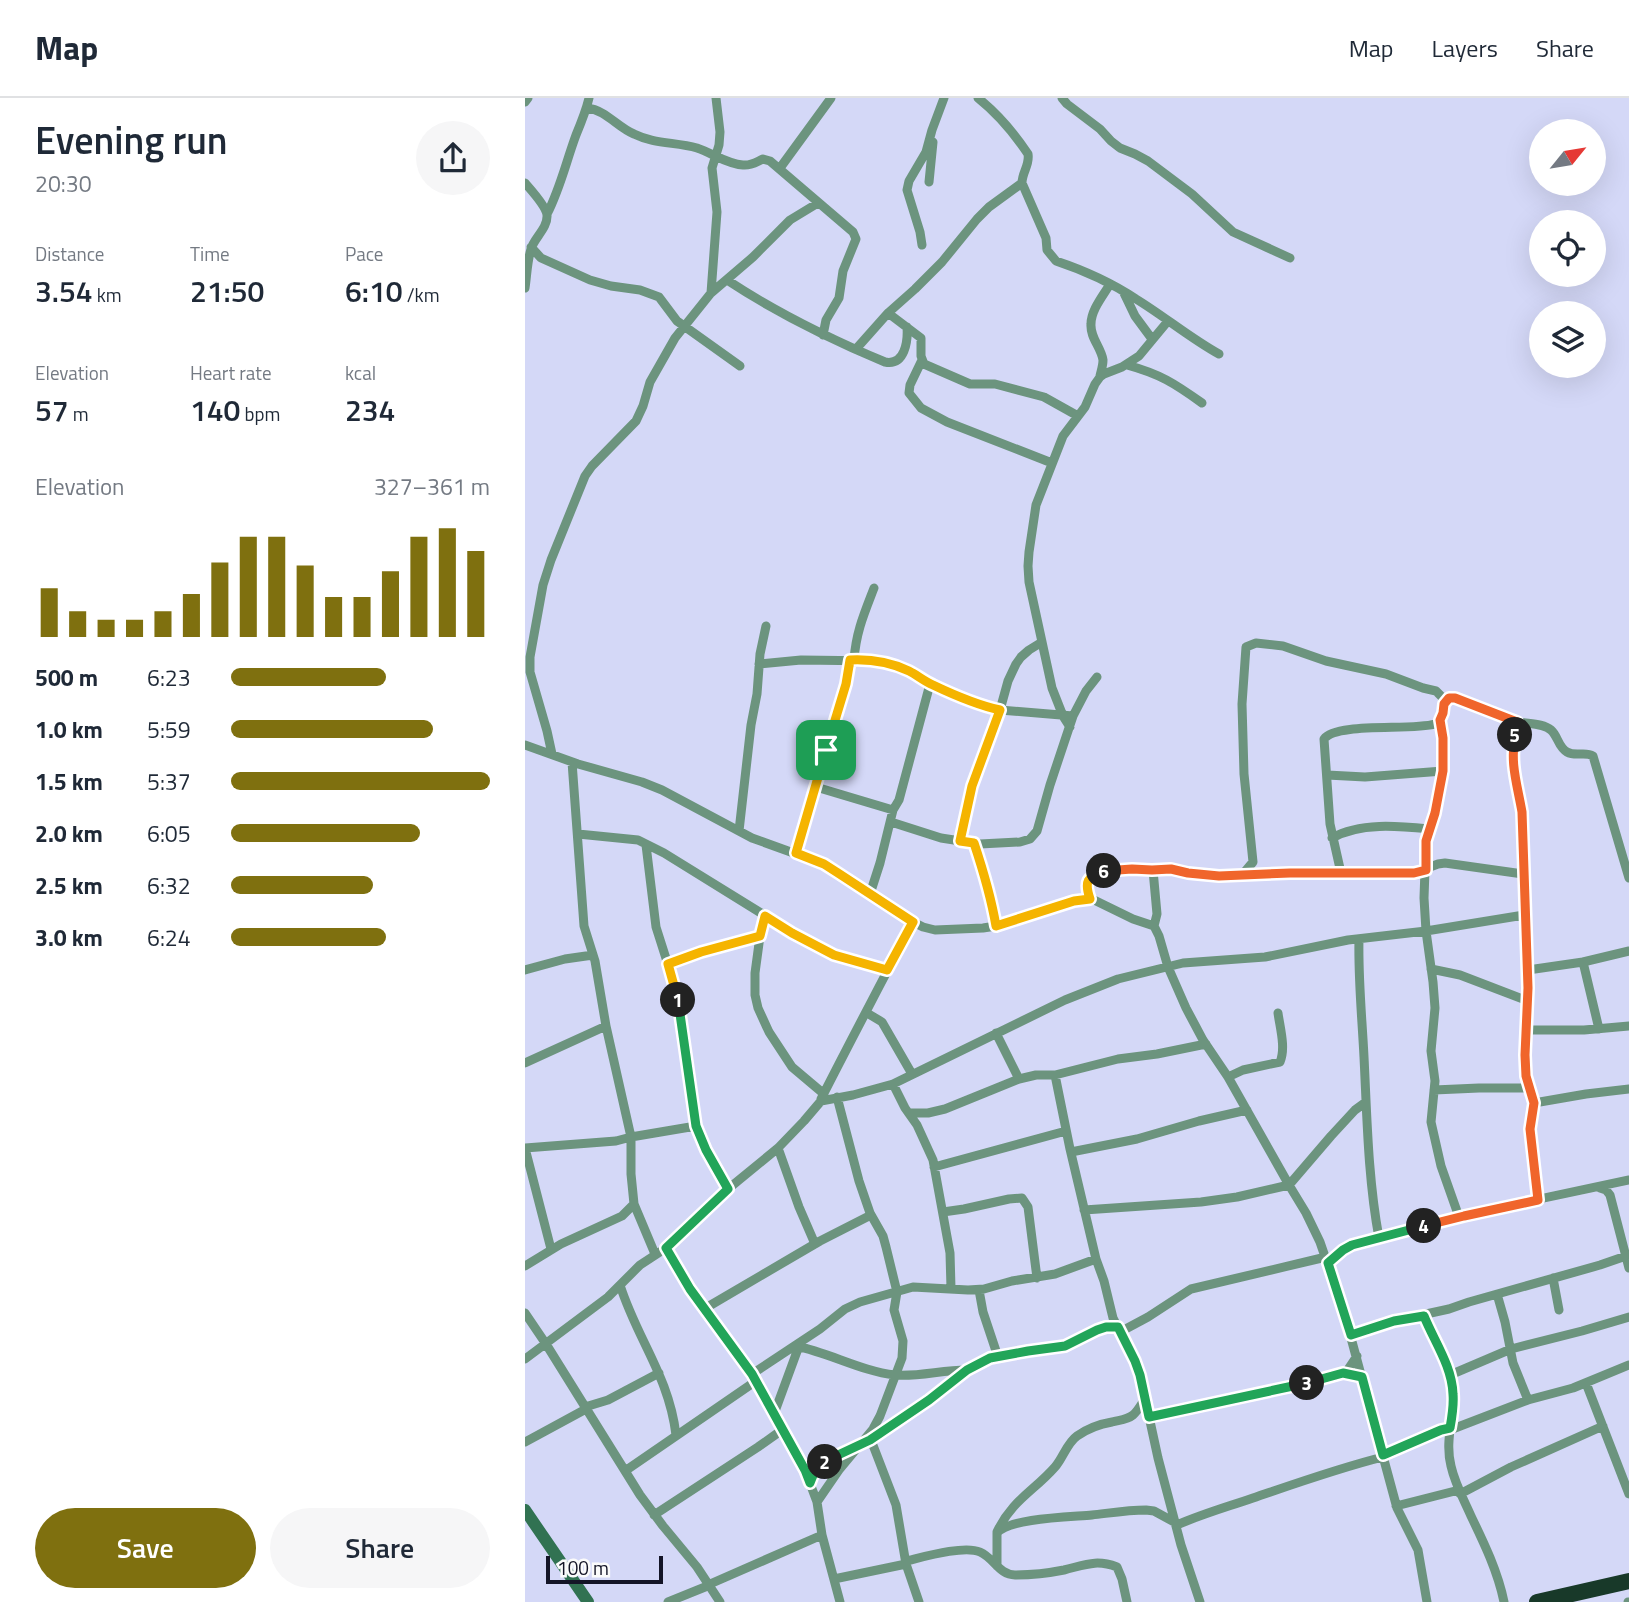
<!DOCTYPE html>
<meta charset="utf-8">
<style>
body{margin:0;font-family:"Titillium Web",sans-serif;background:#f6f6f7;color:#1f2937;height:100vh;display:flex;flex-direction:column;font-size:26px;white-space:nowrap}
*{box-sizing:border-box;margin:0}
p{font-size:23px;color:#747a83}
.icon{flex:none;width:38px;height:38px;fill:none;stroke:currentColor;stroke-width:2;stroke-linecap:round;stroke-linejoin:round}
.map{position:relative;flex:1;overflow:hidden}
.drawer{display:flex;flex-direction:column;background:#fff;width:525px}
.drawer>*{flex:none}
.needle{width:46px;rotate:60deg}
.controls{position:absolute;left:1004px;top:21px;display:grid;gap:14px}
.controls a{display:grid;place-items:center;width:77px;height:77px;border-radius:50%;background:#fff;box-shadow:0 7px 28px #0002;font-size:35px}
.scale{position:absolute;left:21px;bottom:18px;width:117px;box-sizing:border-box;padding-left:7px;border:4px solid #141527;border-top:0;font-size:19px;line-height:24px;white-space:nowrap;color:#141527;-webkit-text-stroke:5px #fbfbfb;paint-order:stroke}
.pin{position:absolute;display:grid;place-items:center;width:60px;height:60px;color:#fff;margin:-30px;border-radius:14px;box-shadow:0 4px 10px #0006}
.km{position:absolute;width:35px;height:35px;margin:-18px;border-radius:50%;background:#222;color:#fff;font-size:19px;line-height:35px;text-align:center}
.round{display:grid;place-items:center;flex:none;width:74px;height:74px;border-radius:37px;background:#f6f6f7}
.summary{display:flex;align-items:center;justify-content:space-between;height:119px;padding:0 35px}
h1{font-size:38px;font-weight:600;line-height:52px}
.stats{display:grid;grid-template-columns:repeat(3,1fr);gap:10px;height:119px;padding:7px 35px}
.stats div{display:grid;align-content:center}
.stats b{font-size:30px;font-weight:600}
.stats small{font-size:19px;font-weight:400}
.stats p{font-size:19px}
.chart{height:196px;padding:14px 35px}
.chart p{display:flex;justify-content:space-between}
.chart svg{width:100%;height:126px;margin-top:7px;stroke:#7f700f;stroke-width:6}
.button{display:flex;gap:14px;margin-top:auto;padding:14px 35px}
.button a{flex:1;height:80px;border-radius:42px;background:#7f700f;color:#fff;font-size:28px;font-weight:600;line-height:80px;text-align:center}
.button a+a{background:#f6f6f7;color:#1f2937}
ul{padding:0 35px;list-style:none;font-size:23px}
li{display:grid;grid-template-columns:112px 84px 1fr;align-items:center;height:52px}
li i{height:18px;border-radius:9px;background:#7f700f}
header{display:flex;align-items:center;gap:42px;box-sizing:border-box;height:98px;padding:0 35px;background:#fff;border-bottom:2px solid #e0e1e3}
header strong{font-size:33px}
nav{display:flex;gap:38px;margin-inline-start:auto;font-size:24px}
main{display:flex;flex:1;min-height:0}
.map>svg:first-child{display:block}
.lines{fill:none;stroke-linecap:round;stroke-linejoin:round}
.street{stroke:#6c947e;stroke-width:9}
.secondary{stroke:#317252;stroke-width:12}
.highway{stroke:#183929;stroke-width:16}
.split-1-casing{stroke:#fff;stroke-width:14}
.split-2-casing{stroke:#fff;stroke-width:14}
.split-3-casing{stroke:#fff;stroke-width:14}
.split-4-casing{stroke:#fff;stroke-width:14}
.split-5-casing{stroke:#fff;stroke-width:14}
.split-6-casing{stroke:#fff;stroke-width:14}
.split-7-casing{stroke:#fff;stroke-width:14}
.split-1{stroke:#f5b400;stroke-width:9}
.split-2{stroke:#22a559;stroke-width:9}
.split-3{stroke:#22a559;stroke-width:9}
.split-4{stroke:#22a559;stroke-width:9}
.split-5{stroke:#f0652b;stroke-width:9}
.split-6{stroke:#f0652b;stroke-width:9}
.split-7{stroke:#f5b400;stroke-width:9}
</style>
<header>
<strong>Map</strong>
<nav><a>Map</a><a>Layers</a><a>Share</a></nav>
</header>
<main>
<section class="drawer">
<div class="summary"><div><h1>Evening run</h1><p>20:30</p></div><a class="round"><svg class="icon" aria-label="share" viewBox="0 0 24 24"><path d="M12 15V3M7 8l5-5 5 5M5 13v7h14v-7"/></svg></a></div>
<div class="stats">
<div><p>Distance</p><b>3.54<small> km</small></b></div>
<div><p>Time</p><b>21:50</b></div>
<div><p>Pace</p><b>6:10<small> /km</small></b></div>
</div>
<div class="stats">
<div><p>Elevation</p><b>57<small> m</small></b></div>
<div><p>Heart rate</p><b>140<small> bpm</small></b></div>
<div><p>kcal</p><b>234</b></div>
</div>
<div class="chart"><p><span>Elevation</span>327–361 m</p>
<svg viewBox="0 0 160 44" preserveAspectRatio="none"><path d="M5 44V27M15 44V35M25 44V38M35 44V38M45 44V35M55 44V29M65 44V18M75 44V9M85 44V9M95 44V19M105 44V30M115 44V30M125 44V21M135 44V9M145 44V6M155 44V14"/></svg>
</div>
<ul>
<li><b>500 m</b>6:23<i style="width:60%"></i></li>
<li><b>1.0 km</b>5:59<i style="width:78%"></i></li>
<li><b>1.5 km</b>5:37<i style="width:100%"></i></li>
<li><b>2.0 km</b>6:05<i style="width:73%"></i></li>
<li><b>2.5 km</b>6:32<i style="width:55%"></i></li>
<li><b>3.0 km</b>6:24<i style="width:60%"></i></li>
</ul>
<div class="button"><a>Save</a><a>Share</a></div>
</section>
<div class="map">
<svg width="1104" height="1504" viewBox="0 0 1104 1504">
<rect width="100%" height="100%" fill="#d4d8f7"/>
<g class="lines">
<path class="street" d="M453 0C473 16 489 35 503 56 505 67 497 74 497 85L521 140 522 152 531 163C558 172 587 185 611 201 639 218 665 240 694 256
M537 0 542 6 575 31 586 43 595 50 610 56 623 63 667 96 708 134 765 160
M0 4 3 0
M62 10C81 12 92 29 109 36 129 46 151 44 172 50 187 55 202 66 218 67 226 68 231 64 238 61L245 63 328 134 331 141 318 173 314 200 301 222 298 237
M255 70 306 0
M404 84 408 44
M0 85C6 92 21 108 22 117 23 130 9 140 6 151 2 164 2 177 0 190
M22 116C35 91 41 64 51 37 56 25 61 13 64 0
M397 147 395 134 382 92 384 83 401 54 407 32 419 0
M6 149 16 160 65 182 86 188 115 192 134 199 152 223 215 268
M202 182C252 215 305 241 360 264 380 268 383 243 382 229
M598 193 610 218 627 241
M186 195 192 114 187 70 194 47 195 34 191 0
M363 215 396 240V258L399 266 445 286H470L519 299 553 318
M331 251 363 215 390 191 417 164 452 121 464 109 497 85
M397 262 385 287 384 295 396 310 422 324 527 365
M602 267C635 276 649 285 677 305
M575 278C576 273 578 268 578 262 576 249 565 240 566 226 566 212 578 198 585 186
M329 562C331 534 339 516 349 490
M234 566 276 562 353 563 384 573 405 586 459 608 475 612 548 618
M915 622 918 640V673L910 715 901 743 899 800 901 833 908 884 910 910 906 953 910 983 906 1024 916 1068 934 1119
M992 624C988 646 987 666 991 688 993 700 997 710 997 722L1003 890 1001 957V978L1009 1005 1005 1031 1013 1102
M545 629 538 618 527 590 504 484 503 468 504 454 511 407 538 338 560 309 570 286 575 279 579 276 597 269 614 258 643 223
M0 647 53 666 117 684 137 692 227 740 299 766 382 821 398 829 410 832 458 830 471 828 549 803 567 801 608 821 629 828 634 838 643 869 661 910 678 942 703 979 764 1087 781 1115 795 1144 819 1214 872 1410 893 1452 902 1504
M27 656 22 633 5 574V559L18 487 26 462 60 378 67 368 111 323 118 308 125 284 150 240 186 195 228 159 265 122 293 105
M47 664 59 828 70 863 81 928 106 1039V1076L109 1106 130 1156
M802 677 840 679 918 673
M291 689 368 712
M366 724 416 740 455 746 495 744 505 741 512 733 525 687 548 618 561 593 572 579
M214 733 226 627 232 596 235 556 241 528
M53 736 113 742 139 755 278 841 309 857 343 865 362 872
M807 740C835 724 874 728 905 731
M435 743 447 688 475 612 483 583 491 566 496 559 504 552 517 544
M449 745C458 772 466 799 471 828
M121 747 131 829 152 895 171 1028 181 1052 203 1091
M271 755 321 586 324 574 325 562
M628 772 632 816 629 828
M816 775 805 726 799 641C811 624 887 633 910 626L915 622 921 603 926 600C950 603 970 620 994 624 1004 626 1018 625 1026 632 1033 638 1033 649 1042 654 1051 659 1060 653 1068 658L1104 780
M718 776 728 764 719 676 717 606 721 549 731 545 758 548 801 563 861 576 898 590 911 593 917 599 919 606
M345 796 355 765 368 712 374 702 405 586
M565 801 562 791 563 781 568 777 586 771H646L663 775 694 778 765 774 866 776 889 775 913 766 920 765 998 776
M240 819 235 838 230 875V897L233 910 244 934 267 969 299 996
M834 841C833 880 837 919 839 959 842 1019 843 1081 854 1140
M1058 864 1074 931
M143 866 176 854 235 838
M906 871 935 877 1003 903
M0 872 40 861 68 857
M1003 872 1058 864 1104 853
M342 915 357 924 387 976
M1002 932H1059L1104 928
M471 935 494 981
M0 965 81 928
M530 977 545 1051 571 1161 579 1183 588 1220 610 1263 615 1277 633 1360 656 1447 675 1504
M703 979 718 972 755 964C761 950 755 930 753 915
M368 986 380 1010 392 1027 408 1062 425 1155 426 1190
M909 992 954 990H1004
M296 1001C326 942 357 883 388 824
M1009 1005 1061 996 1104 991
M384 1015H403L420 1011 494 981 511 977H530L593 961 632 956 681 946
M0 1050 91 1043 106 1039 171 1028
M0 1050 26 1151
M253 1050 274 1109 290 1146
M546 1054 612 1041 674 1023 722 1012
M409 1069 541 1033
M1075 1090 1081 1092 1085 1097 1104 1170
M559 1112 676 1104 712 1099 764 1087 806 1038 830 1012 841 1004
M418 1114 439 1111 484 1101 497 1100 503 1109 512 1180
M141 1150 165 1191 227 1276 280 1372 292 1404 297 1437 315 1504
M803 1165 818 1152 827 1147 939 1117 1104 1082
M0 1168 36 1146 97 1118 109 1106
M1028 1180 1034 1212
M95 1187C112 1241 144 1278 151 1337
M454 1192 458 1214 473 1259
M972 1196 980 1224 988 1265 1003 1302
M179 1211 295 1143 346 1117
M0 1215 21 1246 115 1397 138 1428 172 1469 195 1504
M899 1218C910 1244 928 1269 928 1298 928 1322 920 1345 926 1368 930 1386 939 1402 946 1418 959 1445 973 1474 979 1504
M595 1234 623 1219 666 1191 801 1159
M826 1237 869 1223 924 1211 944 1204 1075 1167 1101 1158
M271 1248C305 1255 336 1273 370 1277 393 1279 417 1272 441 1272
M0 1261 83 1199 115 1167 141 1150 203 1091 253 1050 279 1023 296 1003 328 997 368 986 540 902 593 881 658 865 740 859 823 842 901 833 999 817
M227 1276 295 1231 320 1211 335 1204 388 1189 443 1192 459 1191 487 1183 530 1176 571 1161
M925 1277 986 1251 1057 1233 1104 1219
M1061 1285 1104 1396
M60 1309 83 1302 134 1275
M249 1316 274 1248
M624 1319 761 1290 809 1278 822 1273 832 1258
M925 1332 1003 1302 1048 1290 1104 1267
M346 1342 371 1407 381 1466 394 1504
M0 1344 61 1311
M858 1357 916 1332 925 1330
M100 1373 231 1283
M285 1385 288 1376 294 1369 313 1357 346 1342 449 1268 465 1260 540 1248 572 1232 593 1229
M935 1396 986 1369 1078 1328
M292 1404 314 1372 348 1331 355 1318 377 1260 378 1243 369 1212 372 1194 361 1149 358 1138 345 1115 334 1083 312 999
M871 1408 934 1392
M129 1417 233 1349 257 1332
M652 1427C677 1416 702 1409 728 1400 772 1385 814 1370 858 1359
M472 1434C487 1402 509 1393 530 1369 538 1360 542 1345 552 1338 562 1331 575 1326 587 1324 594 1322 602 1322 608 1317 613 1313 617 1305 621 1299
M381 1463C398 1459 439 1447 455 1454 469 1460 474 1477 490 1477 506 1477 524 1475 539 1472 560 1467 571 1461 592 1469L597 1481 602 1504
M472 1468V1435C485 1420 546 1419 567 1417 585 1415 603 1412 621 1412L629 1413 651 1425
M309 1481 381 1466
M185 1486 297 1437
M143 1504 185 1487
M1103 1504H1104"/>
<path class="secondary" d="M0 1412 63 1504"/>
<path class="highway" d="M1012 1504 1104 1483"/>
</g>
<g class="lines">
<defs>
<path id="split-1" d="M153 902 143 866 176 854 235 838 240 818 267 835 309 857 362 872 388 824 313 775 299 766 271 755 301 652"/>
<path id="split-2" d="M153 902 171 1028 181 1052 203 1091 141 1150 165 1191 227 1276 280 1372 285 1385C288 1375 292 1370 300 1364"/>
<path id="split-3" d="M300 1364 313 1357 345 1342 404 1302 442 1272 465 1260 503 1253 540 1248 572 1232 581 1229H593L610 1263 615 1277 624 1319 782 1285"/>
<path id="split-4" d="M782 1285 818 1275 837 1279 858 1357 916 1332 925 1330C927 1319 929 1307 928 1296 927 1268 909 1243 899 1218L869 1223 826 1237 803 1165 818 1152 827 1147 899 1128"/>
<path id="split-5" d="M899 1128 939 1118 1013 1102 1005 1031 1009 1005 1001 978 1000 957 1003 890 997 714C992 685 985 667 990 637"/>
<path id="split-6" d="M579 773 607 771 627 772 646 771 663 775 694 778 765 775H889L901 772V743L910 715 918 673V640L915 622 918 615 919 606 924 600H930L992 624 990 637"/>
<path id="split-7" d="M301 652 321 586 325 562C345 561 365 564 384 573 392 577 399 583 408 587 429 597 452 607 475 612L447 688 435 743 449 745C458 772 466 799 471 828L549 803 565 801C559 783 562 779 579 773"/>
</defs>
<use href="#split-1" class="split-1-casing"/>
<use href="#split-2" class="split-2-casing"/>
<use href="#split-3" class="split-3-casing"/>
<use href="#split-4" class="split-4-casing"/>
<use href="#split-5" class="split-5-casing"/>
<use href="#split-6" class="split-6-casing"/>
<use href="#split-7" class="split-7-casing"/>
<use href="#split-1" class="split-1"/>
<use href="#split-2" class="split-2"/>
<use href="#split-3" class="split-3"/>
<use href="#split-4" class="split-4"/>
<use href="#split-5" class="split-5"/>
<use href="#split-6" class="split-6"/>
<use href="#split-7" class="split-7"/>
</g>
</svg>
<div class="controls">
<a><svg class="needle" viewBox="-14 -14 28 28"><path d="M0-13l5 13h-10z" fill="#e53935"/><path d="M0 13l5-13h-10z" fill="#747a83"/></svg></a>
<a><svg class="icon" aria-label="locate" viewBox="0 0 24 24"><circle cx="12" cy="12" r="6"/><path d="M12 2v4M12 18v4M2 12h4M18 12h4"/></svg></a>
<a><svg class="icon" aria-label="layers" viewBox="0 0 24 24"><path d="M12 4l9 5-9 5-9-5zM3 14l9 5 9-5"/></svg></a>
</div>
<div class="scale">100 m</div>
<div class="pin" style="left:301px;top:652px;background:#1e9e55"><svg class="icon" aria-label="arrive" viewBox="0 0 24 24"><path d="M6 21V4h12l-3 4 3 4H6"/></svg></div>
<b class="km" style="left:153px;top:902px">1</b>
<b class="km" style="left:300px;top:1364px">2</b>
<b class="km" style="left:782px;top:1285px">3</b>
<b class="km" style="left:899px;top:1128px">4</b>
<b class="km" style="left:990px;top:637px">5</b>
<b class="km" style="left:579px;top:773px">6</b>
</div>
</main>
